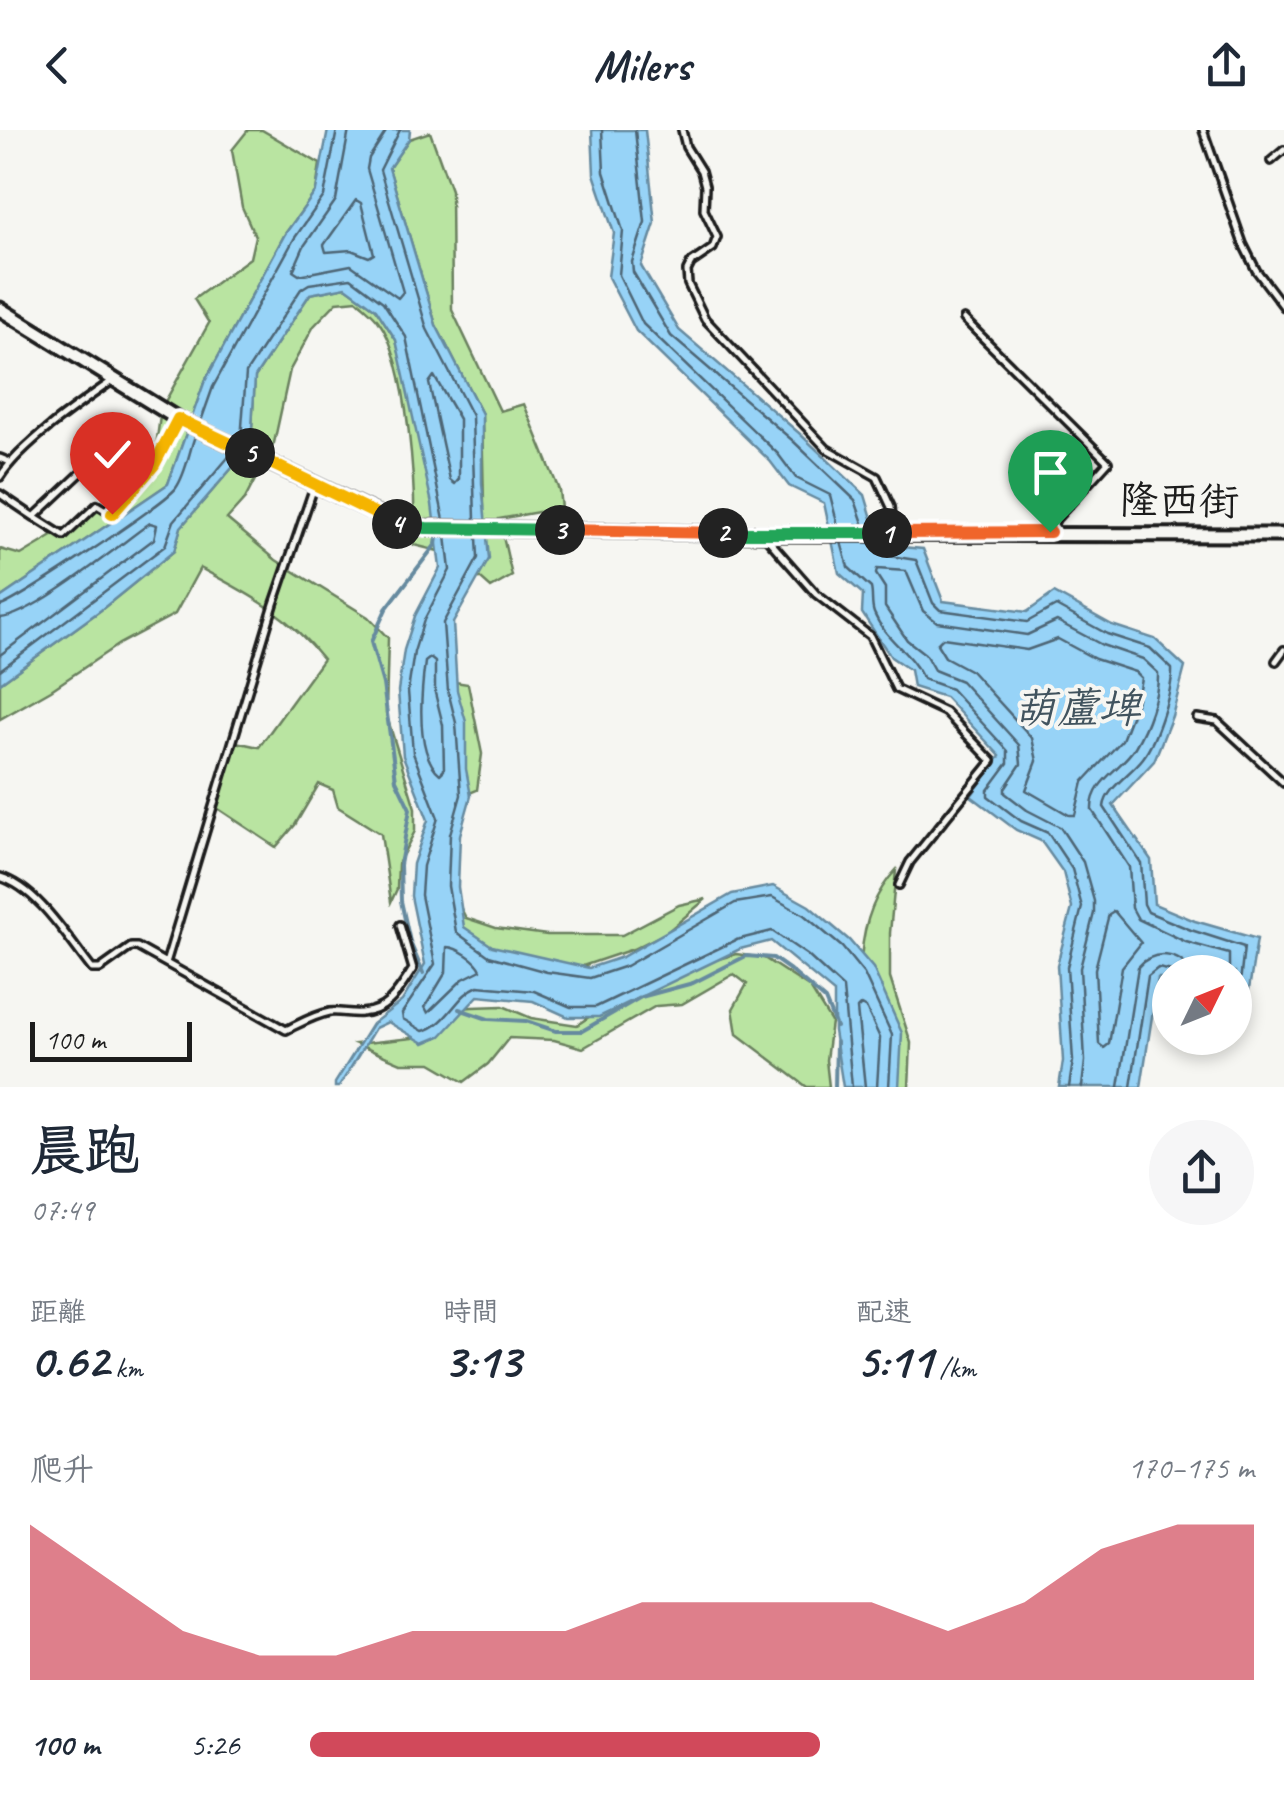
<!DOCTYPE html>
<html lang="zh-TW">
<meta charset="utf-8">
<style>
body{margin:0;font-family:Caveat,"LXGW WenKai TC",sans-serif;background:#f6f6f7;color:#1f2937;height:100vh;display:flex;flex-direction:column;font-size:38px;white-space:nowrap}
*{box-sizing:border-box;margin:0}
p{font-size:32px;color:#747a83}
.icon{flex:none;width:55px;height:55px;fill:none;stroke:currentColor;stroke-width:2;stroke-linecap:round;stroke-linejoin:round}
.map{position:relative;height:957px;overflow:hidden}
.details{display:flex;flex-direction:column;background:#fff;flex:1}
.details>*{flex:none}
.needle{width:65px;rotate:47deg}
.tools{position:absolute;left:1152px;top:825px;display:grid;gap:20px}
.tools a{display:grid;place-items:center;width:100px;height:100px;border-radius:50%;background:#fff;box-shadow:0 5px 15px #0003;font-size:50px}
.scale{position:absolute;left:30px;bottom:25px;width:162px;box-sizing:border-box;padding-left:10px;border:5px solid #1c1c1c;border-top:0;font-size:28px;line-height:35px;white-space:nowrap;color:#1c1c1c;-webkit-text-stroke:8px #f6f6f2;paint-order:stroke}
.pin{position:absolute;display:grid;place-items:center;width:85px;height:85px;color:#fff;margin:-102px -42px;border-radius:50% 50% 50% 0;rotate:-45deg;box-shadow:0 0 10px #0007}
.pin .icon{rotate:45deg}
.km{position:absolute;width:50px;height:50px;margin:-25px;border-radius:50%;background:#222;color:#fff;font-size:28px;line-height:50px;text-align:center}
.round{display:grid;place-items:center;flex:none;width:105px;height:105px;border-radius:52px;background:#f6f6f7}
.overview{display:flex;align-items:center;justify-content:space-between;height:170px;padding:0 30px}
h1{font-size:55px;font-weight:800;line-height:75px}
.metrics{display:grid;grid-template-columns:repeat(3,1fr);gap:15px;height:170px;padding:10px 30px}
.metrics div{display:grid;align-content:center}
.metrics b{font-size:50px;font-weight:800}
.metrics small{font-size:28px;font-weight:400}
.metrics p{font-size:28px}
.chart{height:280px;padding:20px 30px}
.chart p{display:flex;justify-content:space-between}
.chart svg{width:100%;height:180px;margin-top:10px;fill:#d1495b;opacity:.7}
ul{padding:0 30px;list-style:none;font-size:32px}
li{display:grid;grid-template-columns:160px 120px 1fr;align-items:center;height:75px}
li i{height:25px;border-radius:12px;background:#d1495b}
header{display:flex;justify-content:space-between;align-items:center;height:130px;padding:0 30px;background:#fff;font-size:45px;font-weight:800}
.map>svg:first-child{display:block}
.green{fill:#b9e4a1;stroke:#6a805e;stroke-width:2.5}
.water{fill:#97d3f7;stroke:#668a9f;stroke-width:2.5}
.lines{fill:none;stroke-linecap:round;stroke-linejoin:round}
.shore{stroke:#4d6574;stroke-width:2.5}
.stream{stroke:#668a9f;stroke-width:4}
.service-casing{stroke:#1c1c1c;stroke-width:12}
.tertiary-casing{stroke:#1c1c1c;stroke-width:19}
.service{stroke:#f6f6f2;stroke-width:5}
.tertiary{stroke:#f6f6f2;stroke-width:11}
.split-1-casing{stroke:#fff;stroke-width:20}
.split-2-casing{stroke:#fff;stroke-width:20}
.split-3-casing{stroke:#fff;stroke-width:20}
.split-4-casing{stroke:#fff;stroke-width:20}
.split-5-casing{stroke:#fff;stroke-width:20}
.split-6-casing{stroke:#fff;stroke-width:20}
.split-1{stroke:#f0652b;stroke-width:12}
.split-2{stroke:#22a559;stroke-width:12}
.split-3{stroke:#f0652b;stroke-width:12}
.split-4{stroke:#22a559;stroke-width:12}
.split-5{stroke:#f5b400;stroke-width:12}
.split-6{stroke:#f5b400;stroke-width:12}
.labels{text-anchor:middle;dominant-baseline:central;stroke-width:8;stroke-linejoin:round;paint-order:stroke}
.street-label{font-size:40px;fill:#1c1c1c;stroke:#f6f6f2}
.water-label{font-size:42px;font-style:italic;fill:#41535e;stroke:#f6f6f2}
</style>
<header><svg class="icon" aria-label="back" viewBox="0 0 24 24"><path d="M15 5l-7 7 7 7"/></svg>Milers<svg class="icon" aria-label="share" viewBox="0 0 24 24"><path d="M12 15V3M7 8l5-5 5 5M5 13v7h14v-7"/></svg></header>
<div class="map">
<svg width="1284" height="957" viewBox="0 0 1284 957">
<rect width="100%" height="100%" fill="#f6f6f2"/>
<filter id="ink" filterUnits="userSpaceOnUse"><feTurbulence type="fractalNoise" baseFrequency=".01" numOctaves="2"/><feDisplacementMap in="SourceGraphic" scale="20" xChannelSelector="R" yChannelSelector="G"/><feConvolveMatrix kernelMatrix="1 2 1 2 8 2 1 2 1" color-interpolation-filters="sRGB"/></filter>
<g filter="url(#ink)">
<path class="green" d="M248 0H262L320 34 316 61 285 104 204 253 168 354 0 468V419L21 425 106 374 153 338 161 279 209 193 194 169 250 128 255 106 242 77 232 20Z
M430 2 451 60 452 180 500 281 524 274 559 360 561 378 499 389 512 446 491 458 454 425 414 415C416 363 409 233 379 192 374 184 364 177 357 170L337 172 314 196 290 240 274 313 245 369 227 389 276 430 368 487 388 508 386 583 415 678V701L398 734 397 759 391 772 381 704 338 677 333 660 319 654 295 695 276 717 217 678 236 612 259 617 323 529C288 484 249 464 200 438L175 484 119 514 51 560 0 589V553L101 480 174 421 181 397 251 316 255 247 310 164 346 157 376 179 396 210 409 263 484 374 482 284 436 195 389 38 409 9Z
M455 552 468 554 482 624 477 660 463 666Z
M896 740 890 803V848L911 913 909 957H871C864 886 842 797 896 740Z
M454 765 466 788 496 798 547 805H622L679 775 706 769 667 802 633 819 562 843 455 802Z
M736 824 764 828 810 858 831 892 826 930 829 957H807L737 904 733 879 747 854 734 844 682 874 656 876 583 918 554 910 509 908 488 934 464 952 431 933H401L356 914 412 908 441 880 472 877 503 876 531 888 577 895C624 862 680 839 736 824Z"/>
<path class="water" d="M328 0H410L409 9 389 38 436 195 482 284V353L489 429 453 493 457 560 466 592V639L471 666 460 705 458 757 464 797 492 816 589 838 622 827 732 764 773 756 809 776 849 810 873 838 902 903 899 957H843L834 901V863L771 811 740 819 599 887H568L533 871 478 866 441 906 424 913 388 892 375 898 339 957H335V953L372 894 402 871 425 834 411 766 413 734 428 690 403 626 398 561 404 520 415 486 440 438 432 374 396 210 376 179 346 157 310 164 255 247 251 316 181 397 174 421 101 480 0 553V468L168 354 204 253 285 104 316 61Z
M592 0H645L655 93 641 136 679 200 799 303 865 365 880 415 923 419 943 471 1027 482 1054 463 1112 495 1155 509 1185 537 1172 586 1154 631 1113 675 1151 730 1154 774 1195 791 1257 809 1248 866H1235V842H1170V848H1158L1141 957H1059L1063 931 1057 835 1072 778 1063 742 1041 711 1016 700 971 666 1000 626 945 567 913 557 910 540 891 527 862 483 863 464 839 443 824 373 789 356 770 331 636 201 608 147 614 103 594 44Z"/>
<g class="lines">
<path class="shore" d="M349 0 336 70 304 116 293 141 299 145 351 135 398 168 403 162 367 39 369 28 387 0
M400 0 380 40 427 199 472 286 475 390
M602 0 604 42 623 101 619 145 643 194 778 324 796 348 830 365 838 396
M635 0 645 92 632 132 633 142 671 206 792 310 855 370 864 396
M356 70 361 73 374 124 369 127 351 120 326 122 324 115Z
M434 246 459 289V349L455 354 450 350 429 253Z
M201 291 213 257 294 109 324 66 337 0
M241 310 246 243 301 159 309 154 351 148 383 172 406 207 444 390
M446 406 450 440 424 490 414 522 408 561 413 623 438 688 423 736 421 765 435 834 402 883 403 889 423 901C448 895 456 865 478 856L534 861 571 877H596L736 810 772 801 807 825 843 858 852 957
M477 407 478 428 443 493 448 561 456 593 461 665 450 704 448 756 456 802 489 826 547 842 590 848 626 836 735 773 772 767 804 785 842 817 864 844 892 905 889 957
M841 412 848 437 871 458C873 466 871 476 874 483 885 510 913 524 923 549L951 559 1008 621V633L988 660V666L1021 691 1048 703 1072 739 1082 777 1067 837 1073 931 1069 957
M869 412 878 424 916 430 933 473 940 480 1027 492 1056 476 1107 504 1150 518 1172 539C1173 560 1156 611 1143 628 1131 644 1106 658 1104 677L1141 733 1144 774 1148 782 1191 800 1244 817 1240 853 1235 857
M0 476C14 474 168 371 176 358 186 344 189 322 195 306
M0 488C33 486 119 415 150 393L157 395 154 409 0 525
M943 508 1027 520 1058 509 1095 529 1135 542 1141 548 1136 574 1122 610 1083 652 1075 685H1069L1026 660 1037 631 1032 608 971 541 945 527 937 514Z
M430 528 435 532V563L443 595 444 640 440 644C415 624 421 562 425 532Z
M0 540 165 416 174 391 232 323
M1114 781 1141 813 1122 837 1109 914 1104 918 1099 914 1095 839 1109 784Z
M447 817C457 817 477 830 481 840L463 849 428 883 425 877 446 842Z
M865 957 857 879 861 875 866 878 880 908 877 957
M1082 957 1085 931 1080 838 1094 783V771L1083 732 1060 697 1027 680 1005 663V658L1021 634 1019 615 961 551 934 540 925 524 907 510 885 477V458L876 444 877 439 906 441 923 481 937 492 1027 505 1057 491 1102 515 1143 529 1158 543C1159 565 1147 597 1135 617 1122 639 1091 651 1092 680L1129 737 1132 778 1138 789 1186 812 1229 824V842
M1119 957 1138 837C1154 819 1179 822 1191 842
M1131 957 1148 846 1158 838 1177 842"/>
<path class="stream" d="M423 843 410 812 401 771 400 735 410 679 396 650 383 554 371 512 386 479 436 414 437 408
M459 879 488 889 526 891 556 901H582L641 867 693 853 746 826 773 828 790 840 825 870 836 897
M835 957 836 912"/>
<defs>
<path id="service" d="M682 0 686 17 701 41 705 56 704 80 717 107 713 118 691 133 687 141 688 154 705 189 827 319 877 347 891 377 893 403
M1203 0 1243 114 1256 140 1284 177
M1271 31 1284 20
M964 189 1108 332 1056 389 1050 402
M0 328 10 332
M0 347C21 314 79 274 112 251
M0 364 34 387 83 341
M34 387 64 406 97 375 112 384 155 335 176 292
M765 406 816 464 870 506 896 559 945 582 992 631 910 732 899 755
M1276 531 1284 520
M1197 588 1217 591 1284 653
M0 747C38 758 68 809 92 839H100L131 817H137L286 900C301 893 314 885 330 882 340 881 351 884 361 883 389 881 399 860 413 839L400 795
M166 833 274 474 315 354"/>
<path id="tertiary" d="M0 179 178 289 405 397 763 404 1284 405"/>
</defs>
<use href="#service" class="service-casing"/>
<use href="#tertiary" class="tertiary-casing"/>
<use href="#service" class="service"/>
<use href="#tertiary" class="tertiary"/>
</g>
</g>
<g class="lines" filter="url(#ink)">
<defs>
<path id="split-1" d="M887 403 1050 402"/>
<path id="split-2" d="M723 403H887"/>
<path id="split-3" d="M560 400 723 403"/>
<path id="split-4" d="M397 394 426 398 560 400"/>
<path id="split-5" d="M250 323 397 394"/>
<path id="split-6" d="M112 384 154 335 178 289 250 323"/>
</defs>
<use href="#split-1" class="split-1-casing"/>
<use href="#split-2" class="split-2-casing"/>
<use href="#split-3" class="split-3-casing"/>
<use href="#split-4" class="split-4-casing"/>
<use href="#split-5" class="split-5-casing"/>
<use href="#split-6" class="split-6-casing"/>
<use href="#split-1" class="split-1"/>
<use href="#split-2" class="split-2"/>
<use href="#split-3" class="split-3"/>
<use href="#split-4" class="split-4"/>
<use href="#split-5" class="split-5"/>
<use href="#split-6" class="split-6"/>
</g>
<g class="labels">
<g class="street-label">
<text transform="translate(1179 371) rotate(1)">隆西街</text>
</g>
<g class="water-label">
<text x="1077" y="578">葫蘆埤</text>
</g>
</g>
</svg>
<div class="tools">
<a><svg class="needle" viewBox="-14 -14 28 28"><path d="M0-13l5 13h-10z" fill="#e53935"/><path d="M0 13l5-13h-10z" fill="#747a83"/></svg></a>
</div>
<div class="scale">100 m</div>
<div class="pin" style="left:1050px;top:402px;background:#1e9e55"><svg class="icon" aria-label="arrive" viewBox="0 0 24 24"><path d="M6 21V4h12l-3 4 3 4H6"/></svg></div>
<div class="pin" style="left:112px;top:384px;background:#d93025"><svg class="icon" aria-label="check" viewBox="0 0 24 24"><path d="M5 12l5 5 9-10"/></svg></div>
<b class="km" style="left:887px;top:403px">1</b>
<b class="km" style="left:723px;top:403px">2</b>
<b class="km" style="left:560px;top:400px">3</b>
<b class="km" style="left:397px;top:394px">4</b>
<b class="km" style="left:250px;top:323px">5</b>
</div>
<section class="details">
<div class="overview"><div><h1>晨跑</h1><p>07:49</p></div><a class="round"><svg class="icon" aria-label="share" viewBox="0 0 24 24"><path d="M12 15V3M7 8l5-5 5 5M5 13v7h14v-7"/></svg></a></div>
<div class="metrics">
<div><p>距離</p><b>0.62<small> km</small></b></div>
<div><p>時間</p><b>3:13</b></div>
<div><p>配速</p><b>5:11<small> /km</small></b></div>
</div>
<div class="chart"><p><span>爬升</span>170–175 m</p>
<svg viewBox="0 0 160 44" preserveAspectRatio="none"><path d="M0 44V6L10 19L20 32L30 38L40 38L50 32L60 32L70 32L80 25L90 25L100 25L110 25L120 32L130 25L140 12L150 6L160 6V44z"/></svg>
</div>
<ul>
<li><b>100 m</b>5:26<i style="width:54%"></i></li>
</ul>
</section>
